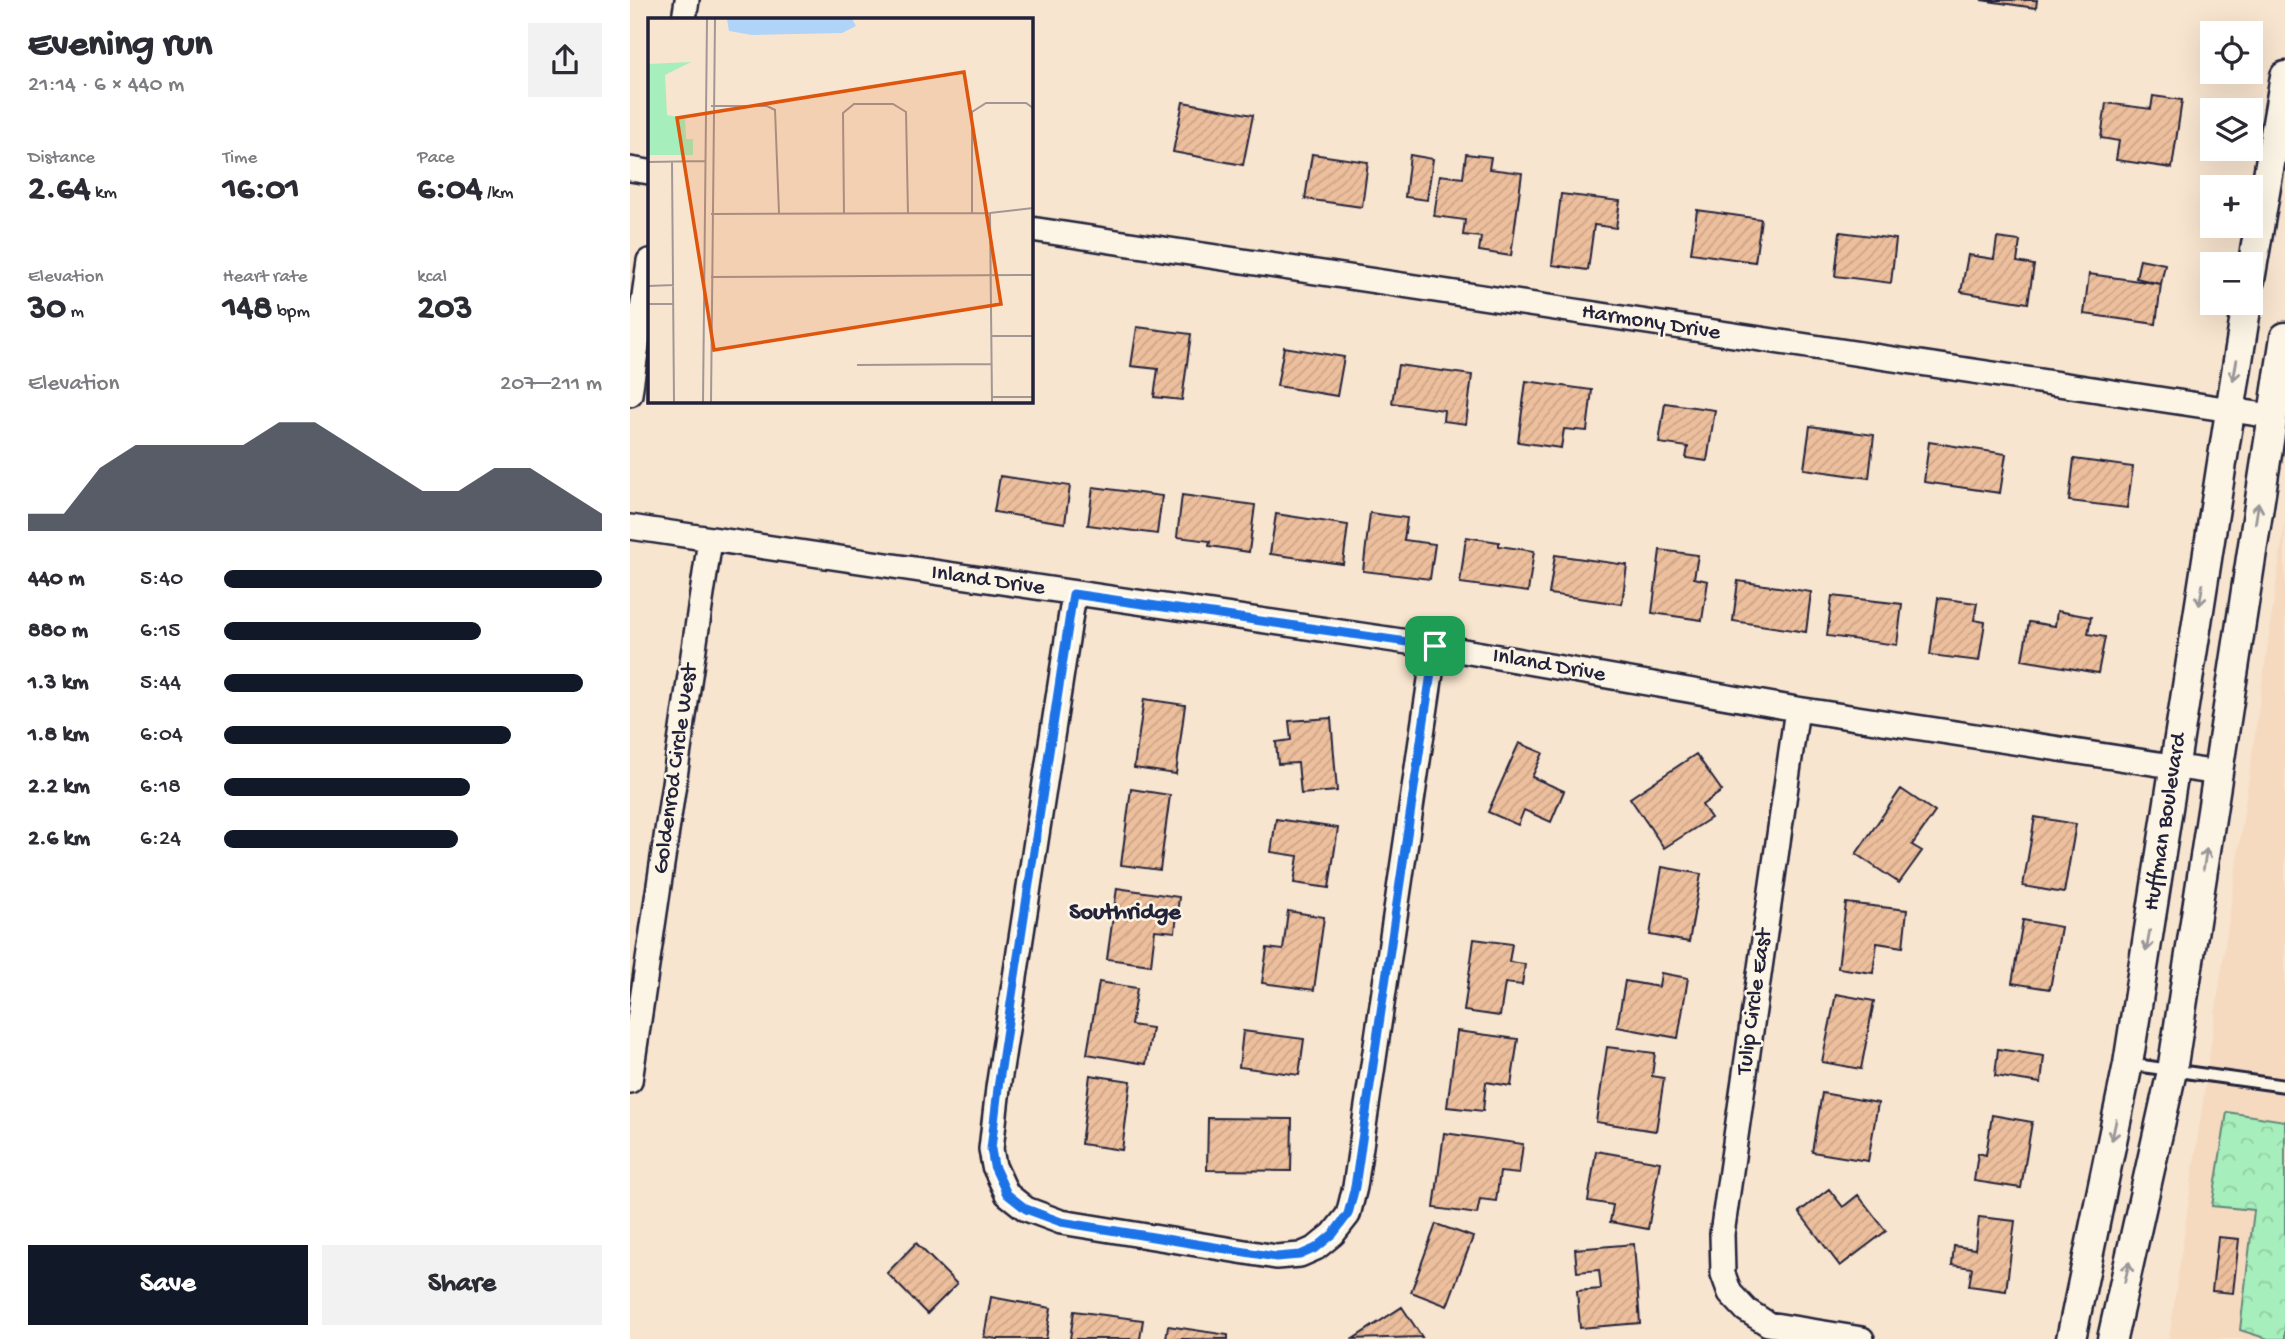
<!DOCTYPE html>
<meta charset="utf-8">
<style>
body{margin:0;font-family:"Gochi Hand",sans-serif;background:#f2f2f3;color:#2b2b33;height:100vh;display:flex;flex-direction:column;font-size:26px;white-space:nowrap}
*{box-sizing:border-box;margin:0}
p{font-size:23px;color:#7c7c81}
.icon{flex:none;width:38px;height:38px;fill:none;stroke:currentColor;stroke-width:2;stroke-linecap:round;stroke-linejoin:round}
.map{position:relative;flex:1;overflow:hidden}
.panel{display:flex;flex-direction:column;background:#fff;width:630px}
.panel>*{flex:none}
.controls{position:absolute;left:1570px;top:21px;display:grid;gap:14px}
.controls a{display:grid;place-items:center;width:63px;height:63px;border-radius:0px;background:#fff;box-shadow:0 7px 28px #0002;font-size:35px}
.pin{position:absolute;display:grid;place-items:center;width:60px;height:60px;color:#fff;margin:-30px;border-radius:14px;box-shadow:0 4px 10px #0006}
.round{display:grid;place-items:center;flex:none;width:74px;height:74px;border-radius:0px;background:#f2f2f3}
.headline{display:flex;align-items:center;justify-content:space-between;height:119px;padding:0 28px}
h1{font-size:38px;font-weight:700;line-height:52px}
.metrics{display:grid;grid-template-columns:repeat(3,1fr);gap:10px;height:119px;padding:7px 28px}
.metrics div{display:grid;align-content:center}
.metrics b{font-size:35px;font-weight:700}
.metrics small{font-size:19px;font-weight:400}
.metrics p{font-size:19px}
.chart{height:196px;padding:14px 28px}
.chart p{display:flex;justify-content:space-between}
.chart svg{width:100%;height:126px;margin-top:7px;fill:#111827;opacity:.7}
.cta{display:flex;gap:14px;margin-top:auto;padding:14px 28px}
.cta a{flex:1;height:80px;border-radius:0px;background:#111827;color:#fff;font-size:28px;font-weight:700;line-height:80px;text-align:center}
.cta a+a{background:#f2f2f3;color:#2b2b33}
ul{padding:0 28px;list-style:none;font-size:23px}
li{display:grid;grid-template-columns:112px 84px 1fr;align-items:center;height:52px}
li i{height:18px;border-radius:9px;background:#111827}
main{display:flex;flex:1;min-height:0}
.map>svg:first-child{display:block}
.built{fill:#f5dac0}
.forest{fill:url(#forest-crowns);stroke:#64887b;stroke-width:2}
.building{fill:url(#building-hatch);stroke:#22223b;stroke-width:2}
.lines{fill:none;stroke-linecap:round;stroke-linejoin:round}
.service-casing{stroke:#22223b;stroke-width:16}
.minor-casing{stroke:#22223b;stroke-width:28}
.tertiary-casing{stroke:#22223b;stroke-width:33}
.service{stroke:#fcf5e5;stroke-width:10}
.minor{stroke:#fcf5e5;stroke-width:23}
.tertiary{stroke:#fcf5e5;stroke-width:28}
.oneway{stroke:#9a9698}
.route-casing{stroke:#fff;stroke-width:14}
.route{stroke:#1a73e8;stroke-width:9}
.labels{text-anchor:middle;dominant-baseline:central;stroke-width:5;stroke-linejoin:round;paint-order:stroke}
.street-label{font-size:23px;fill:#22223b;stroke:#fcf5e5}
.neighbourhood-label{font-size:24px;font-weight:bold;fill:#22223b;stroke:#fcf5e5}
.inset-road{fill:none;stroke:#a29794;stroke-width:2}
.view{fill:#de560e;fill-opacity:0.15;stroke:#de560e;stroke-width:3.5}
.inset-edge{fill:none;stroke:#22223b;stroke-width:3.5}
</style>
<main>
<section class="panel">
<div class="headline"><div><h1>Evening run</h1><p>21:14 · 6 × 440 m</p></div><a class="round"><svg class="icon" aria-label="share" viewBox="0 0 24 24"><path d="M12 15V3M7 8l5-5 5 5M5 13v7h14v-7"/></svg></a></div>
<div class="metrics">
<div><p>Distance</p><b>2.64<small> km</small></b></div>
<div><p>Time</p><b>16:01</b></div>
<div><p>Pace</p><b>6:04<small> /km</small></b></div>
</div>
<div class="metrics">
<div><p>Elevation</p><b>30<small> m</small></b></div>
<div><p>Heart rate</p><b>148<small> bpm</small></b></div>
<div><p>kcal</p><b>203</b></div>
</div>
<div class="chart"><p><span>Elevation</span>207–211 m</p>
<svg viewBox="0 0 160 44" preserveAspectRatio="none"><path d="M0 44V38L10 38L20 22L30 14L40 14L50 14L60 14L70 6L80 6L90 14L100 22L110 30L120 30L130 22L140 22L150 30L160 38V44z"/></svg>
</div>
<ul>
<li><b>440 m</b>5:40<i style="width:100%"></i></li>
<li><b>880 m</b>6:15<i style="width:68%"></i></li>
<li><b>1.3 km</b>5:44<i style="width:95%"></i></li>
<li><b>1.8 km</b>6:04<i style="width:76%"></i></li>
<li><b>2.2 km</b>6:18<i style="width:65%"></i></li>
<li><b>2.6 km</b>6:24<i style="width:62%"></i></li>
</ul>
<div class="cta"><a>Save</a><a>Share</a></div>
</section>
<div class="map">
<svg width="1655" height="1339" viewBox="0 0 1655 1339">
<defs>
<pattern id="forest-crowns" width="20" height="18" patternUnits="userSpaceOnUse" patternTransform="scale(1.75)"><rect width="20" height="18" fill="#a6eebb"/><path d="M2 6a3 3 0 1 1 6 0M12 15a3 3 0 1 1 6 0" fill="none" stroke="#8fcca2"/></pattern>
<pattern id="building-hatch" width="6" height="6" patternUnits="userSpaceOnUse" patternTransform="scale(1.75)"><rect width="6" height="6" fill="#edbf9d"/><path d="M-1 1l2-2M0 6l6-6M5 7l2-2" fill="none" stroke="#cba488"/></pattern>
</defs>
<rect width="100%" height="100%" fill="#f8e5cf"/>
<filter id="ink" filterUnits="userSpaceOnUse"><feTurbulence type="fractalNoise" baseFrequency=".0143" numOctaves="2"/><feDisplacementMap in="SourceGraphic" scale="14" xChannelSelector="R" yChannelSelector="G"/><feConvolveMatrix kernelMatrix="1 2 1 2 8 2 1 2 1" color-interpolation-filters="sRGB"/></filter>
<g filter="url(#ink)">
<path class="built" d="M1655 522V1339H1539Z"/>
<path class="forest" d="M1597 1112 1655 1121V1339H1638L1610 1330 1624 1210 1582 1206Z"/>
<path class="building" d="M1351 0H1407L1406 8Z
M1523 96 1552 100 1542 168 1486 160 1489 141 1471 138 1476 103 1521 109Z
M553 102 623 115 613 165 543 152Z
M682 154 738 162 732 207 675 199Z
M836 154 861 157 859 169 892 173 881 256 849 251 851 237 833 235 835 220 804 216 810 175 833 178Z
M780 155 803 159 797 200 775 197Z
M931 194 990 201 986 228 964 225 958 270 922 265Z
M1067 210 1131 219 1125 262 1061 253Z
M1210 232 1266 239 1261 283 1205 276Z
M1367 238 1390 241 1387 262 1404 265 1398 303 1331 292 1338 255 1364 259Z
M1510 259 1535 264 1531 284 1506 278Z
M1459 274 1531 284 1526 324 1454 314Z
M507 327 561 334 552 400 524 397 528 369 501 366Z
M654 347 714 357 707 396 647 386Z
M768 365 842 375 836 424 813 421 814 410 762 403Z
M896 381 962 390 957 431 934 429 931 448 888 442Z
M1035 403 1085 410 1077 461 1056 458 1058 447 1029 443Z
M1180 426 1244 435 1239 478 1174 469Z
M1299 442 1376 454 1370 493 1294 482Z
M1444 459 1503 467 1497 508 1439 501Z
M370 476 440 486 435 523 364 512Z
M463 487 532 496 527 534 458 525Z
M552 495 625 505 619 552 579 546 580 541 547 537Z
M740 513 777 518 774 540 805 544 800 579 733 571Z
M646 514 718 525 713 564 640 554Z
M836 537 869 542V546L904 551 898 592 830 583Z
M1030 550 1068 555 1064 578 1078 581 1072 620 1022 613Z
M925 555 997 565 992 604 919 594Z
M1108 581 1181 592 1176 632 1103 621Z
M1202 596 1272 604 1267 645 1197 636Z
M1308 598 1347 603 1344 620 1355 622 1349 661 1300 655Z
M1427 611 1461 617 1458 634 1475 637 1468 673 1392 660 1399 622 1425 626Z
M514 699 555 705 546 774 504 768Z
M701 718 707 791 671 794 668 763 648 764 646 742 661 740 659 721Z
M889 743 913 753 902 777 934 791 921 822 894 810 888 825 858 812Z
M1066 754 1092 791 1072 805 1081 818 1034 848 1000 798Z
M501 789 540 795 530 870 491 865Z
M1271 789 1305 812 1282 845 1292 851 1269 883 1226 854Z
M1405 817 1446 824 1434 893 1393 886Z
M646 819 708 828 699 888 664 883 668 856 641 852Z
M1032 867 1071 874 1059 942 1020 935Z
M487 888 549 897 545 932 525 930 521 965 477 959Z
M1216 903 1277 910 1273 947 1247 943 1243 973 1208 968Z
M658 911 694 917 684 990 632 983 637 948 653 950Z
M1393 920 1431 927 1420 989 1382 983Z
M844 939 882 944 879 962 895 964 892 985 875 983 870 1016 834 1011Z
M1031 973 1058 978 1048 1038 987 1027 995 981 1029 987Z
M469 982 507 988 501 1025 522 1028 516 1064 457 1054Z
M1206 994 1244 1001 1231 1069 1192 1062Z
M613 1031 674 1039 669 1075 609 1067Z
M827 1031 888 1039 881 1086 856 1082 853 1111 817 1107Z
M977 1047 1025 1053 1022 1076 1034 1078 1026 1131 966 1122Z
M1368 1049 1414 1056 1411 1083 1365 1076Z
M460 1075 501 1081 492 1150 451 1144Z
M1192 1093 1248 1103 1238 1161 1182 1152Z
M1362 1115 1402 1122 1391 1188 1344 1181 1348 1153 1356 1155Z
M578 1118 662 1119 661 1171 577 1170Z
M814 1133 893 1144 889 1174 870 1172 866 1201 850 1199 847 1214 804 1208Z
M966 1151 1030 1162 1018 1229 980 1222 983 1205 958 1201Z
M1199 1189 1213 1207 1228 1195 1256 1231 1210 1266 1169 1212Z
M1349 1217 1385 1221 1376 1291 1339 1286 1342 1268 1322 1265 1324 1246 1345 1249Z
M806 1224 843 1237 817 1306 781 1292Z
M1588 1237 1609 1239 1603 1293 1582 1291Z
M286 1243 327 1284 297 1314 257 1273Z
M1004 1244 1010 1323 950 1328 947 1291 971 1289 969 1270 947 1272 945 1249Z
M361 1297 421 1308 416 1339H367L354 1337Z
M772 1307 792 1337 723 1339Z
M444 1311 513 1320 510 1339H440Z
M538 1326 598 1335V1339H536Z"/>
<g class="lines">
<defs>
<path id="service" d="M1498 1064 1655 1086"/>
<path id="minor" d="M54 19 57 0
M0 169 19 172
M401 229 1641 416
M0 394 19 261
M0 527 805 646 1167 709 1588 773
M444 594 368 1088 361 1149 364 1166 377 1194 396 1209 431 1222 646 1257 670 1255 686 1248 703 1234 718 1215 725 1187 805 646
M1167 709 1092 1234 1093 1274 1100 1293 1116 1310 1138 1324 1232 1339
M0 1081 80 540"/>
<path id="tertiary" d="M1620 280 1655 76
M1441 1339 1498 1064 1617 303
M1482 1339 1542 1071 1655 337"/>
</defs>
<use href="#service" class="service-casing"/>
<use href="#minor" class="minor-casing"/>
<use href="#tertiary" class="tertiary-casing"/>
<use href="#service" class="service"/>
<use href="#minor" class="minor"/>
<use href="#tertiary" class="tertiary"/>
</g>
<defs><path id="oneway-shaft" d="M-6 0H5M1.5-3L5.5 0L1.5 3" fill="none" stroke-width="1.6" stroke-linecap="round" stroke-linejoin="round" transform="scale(1.75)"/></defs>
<g class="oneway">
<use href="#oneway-shaft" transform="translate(1605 370) rotate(100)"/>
<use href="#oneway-shaft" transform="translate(1627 513) rotate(-81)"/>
<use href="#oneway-shaft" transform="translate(1571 595) rotate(99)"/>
<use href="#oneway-shaft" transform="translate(1575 859) rotate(-81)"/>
<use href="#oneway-shaft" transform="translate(1518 941) rotate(99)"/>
<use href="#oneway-shaft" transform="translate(1484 1130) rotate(102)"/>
<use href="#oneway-shaft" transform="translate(1497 1272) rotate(-77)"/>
</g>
</g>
<g class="lines" filter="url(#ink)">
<defs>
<path id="route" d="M443 594 805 646 725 1187 718 1214 703 1234 686 1248 670 1255 646 1257 431 1222 396 1209 377 1194 364 1166 361 1149 368 1088Z"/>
</defs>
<use href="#route" class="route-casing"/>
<use href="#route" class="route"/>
</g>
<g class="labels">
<g class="street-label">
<text transform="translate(1021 323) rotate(9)">Harmony Drive</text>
<text transform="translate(358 581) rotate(8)">Inland Drive</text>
<text transform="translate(919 666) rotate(10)">Inland Drive</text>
<text transform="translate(46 769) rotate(-82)">Goldenrod Circle West</text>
<text transform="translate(1536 822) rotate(-81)">Huffman Boulevard</text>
<text transform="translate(1125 1002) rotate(-82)">Tulip Circle East</text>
</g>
<g class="neighbourhood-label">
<text x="495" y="913">Southridge</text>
</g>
</g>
<g transform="translate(18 18)">
<rect width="385" height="385" fill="#f8e5cf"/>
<path d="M43 44 17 57 19 97 37 100 38 121H45V137H0V46Z" fill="#a6eebb"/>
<path d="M79 1H204L208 8 194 15 104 17 81 13Z" fill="#afd4f8"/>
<path class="inset-road" d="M63 88H119L127 92 131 195M0 144 57 143M24 144 26 384M324 195V94L338 85H378L385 90M342 195 344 384M63 196 342 195 385 190M196 196 195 95 206 86H245L258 94 260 196M63 259 385 257M0 268 26 267M0 286H25M343 318H385M209 347 344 346M344 379H385M55 384 59 1M63 384 67 1"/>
<path class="view" d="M316 54 353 286 66 332 29 100Z"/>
<rect width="385" height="385" class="inset-edge"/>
</g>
</svg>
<div class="controls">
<a><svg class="icon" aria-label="locate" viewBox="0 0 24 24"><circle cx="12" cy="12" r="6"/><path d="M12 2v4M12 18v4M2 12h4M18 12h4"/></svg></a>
<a><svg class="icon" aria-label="layers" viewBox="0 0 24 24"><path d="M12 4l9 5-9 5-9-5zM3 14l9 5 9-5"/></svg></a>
<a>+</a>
<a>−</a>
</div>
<div class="pin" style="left:805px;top:646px;background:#1e9e55"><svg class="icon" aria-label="arrive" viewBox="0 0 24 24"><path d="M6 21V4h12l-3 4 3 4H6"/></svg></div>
</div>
</main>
